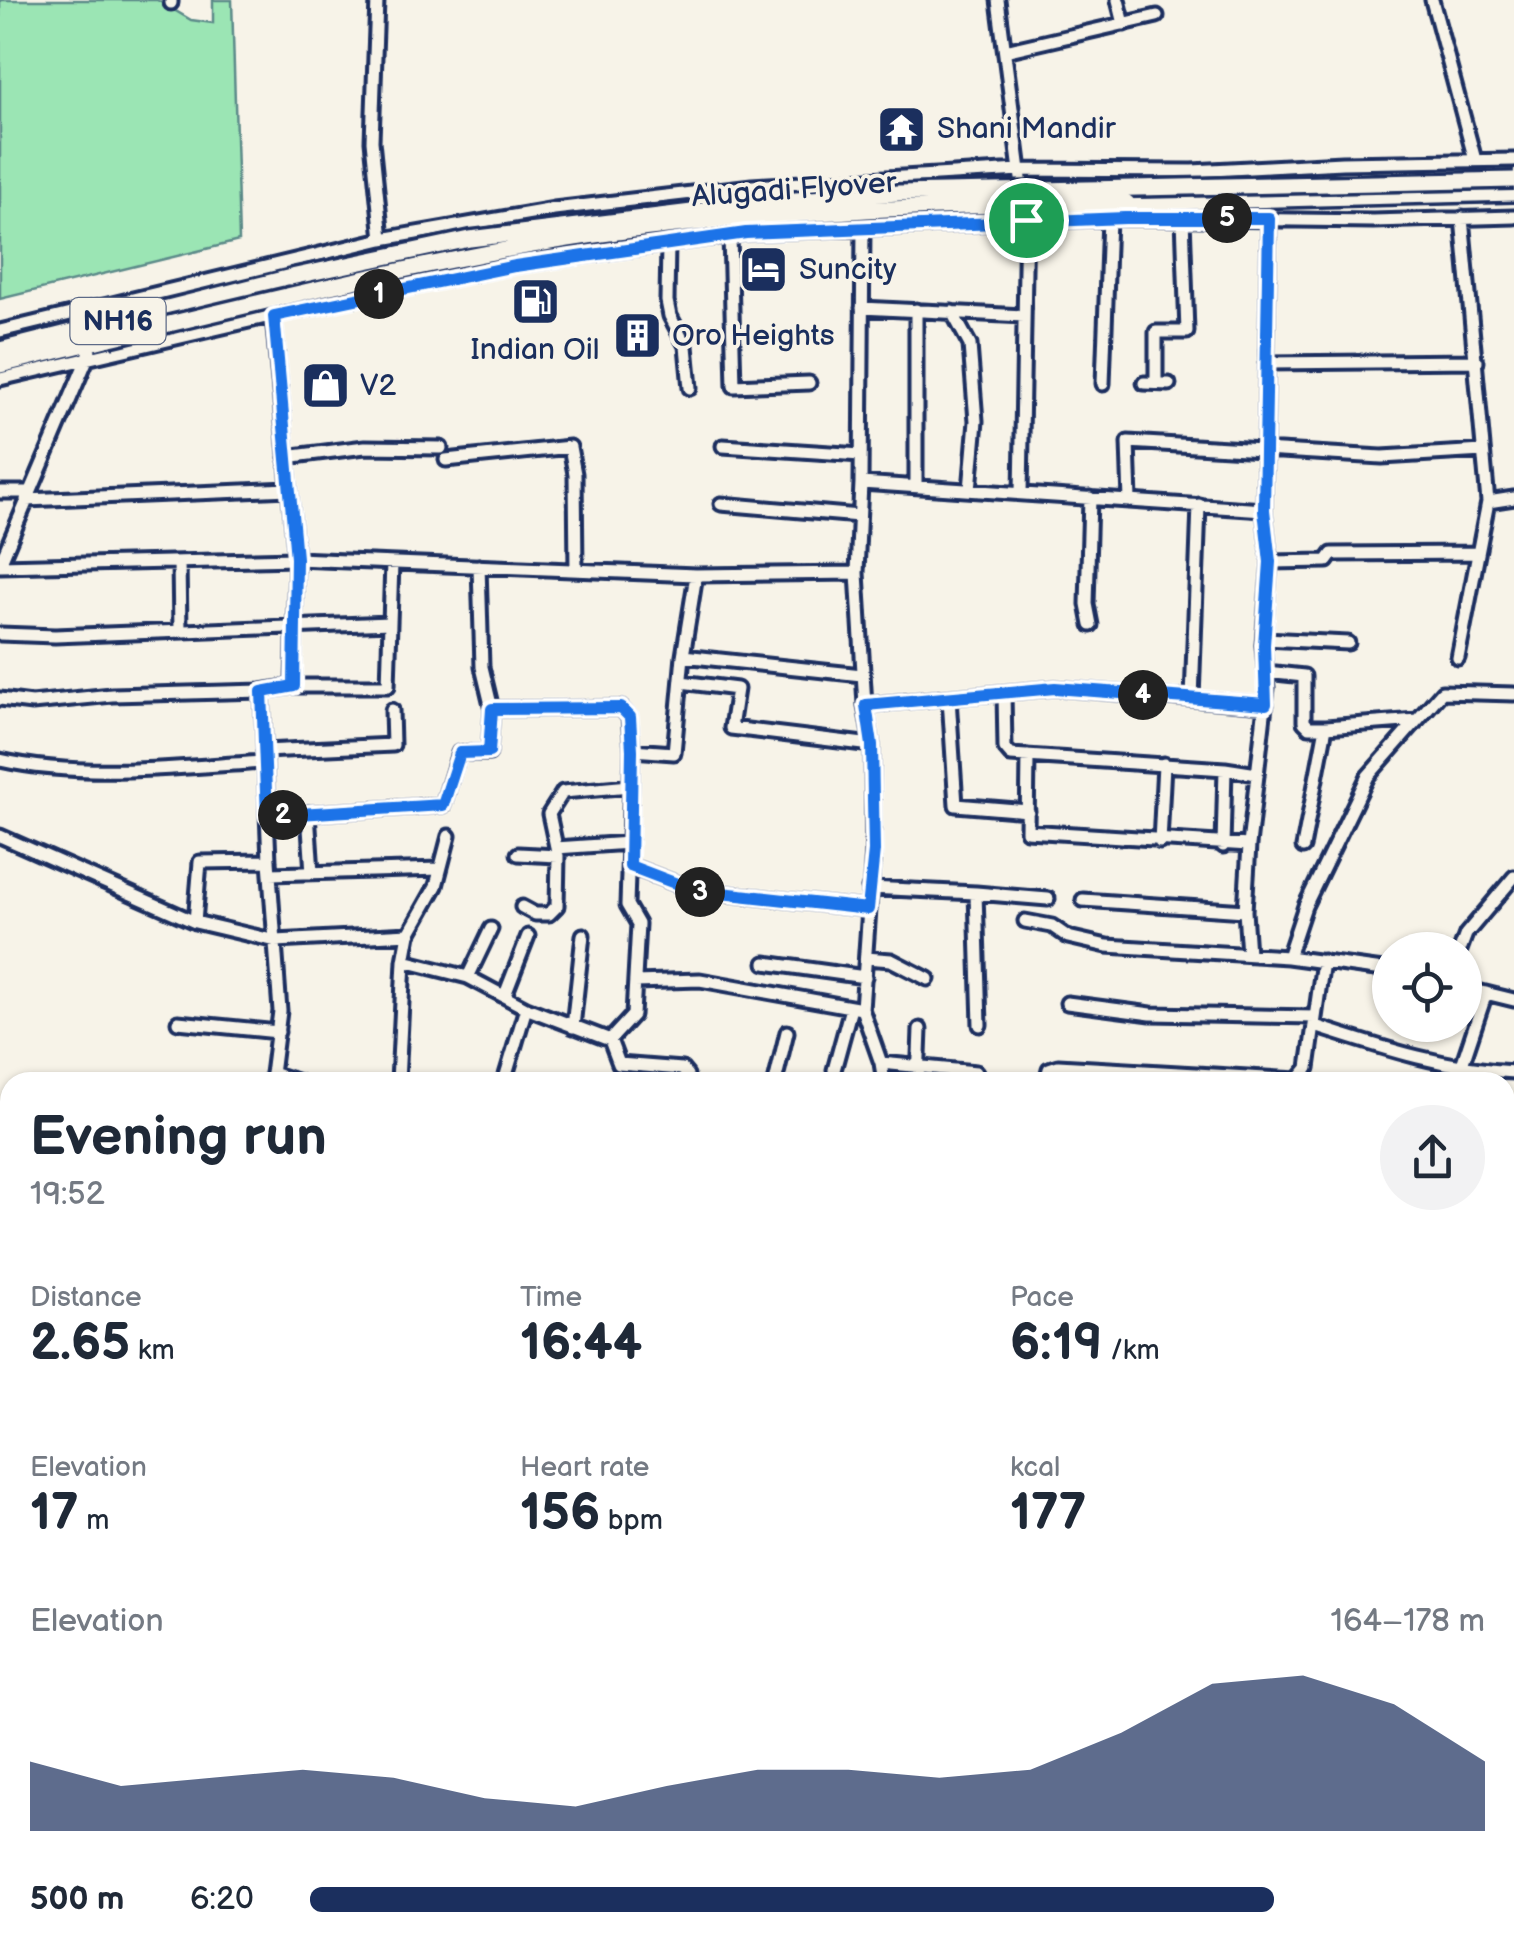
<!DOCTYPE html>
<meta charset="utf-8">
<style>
body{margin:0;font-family:"Balsamiq Sans",sans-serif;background:#f2f2f3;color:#1f2937;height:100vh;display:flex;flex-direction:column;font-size:38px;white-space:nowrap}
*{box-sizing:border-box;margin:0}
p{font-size:32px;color:#747a83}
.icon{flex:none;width:55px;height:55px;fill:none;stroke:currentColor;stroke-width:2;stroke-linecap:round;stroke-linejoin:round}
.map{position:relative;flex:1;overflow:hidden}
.drawer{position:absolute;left:0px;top:1072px;width:1515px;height:888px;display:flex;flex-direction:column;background:#fff;border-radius:30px 30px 0 0;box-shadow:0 2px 8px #0004}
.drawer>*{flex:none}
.tools{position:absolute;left:1372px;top:932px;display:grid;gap:20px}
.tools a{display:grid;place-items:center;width:110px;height:110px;border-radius:50%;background:#fff;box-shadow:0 2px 8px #0004;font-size:50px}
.pin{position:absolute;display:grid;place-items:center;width:85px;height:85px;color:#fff;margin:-42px;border:5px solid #fff;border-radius:50%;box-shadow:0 2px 10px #0007}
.km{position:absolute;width:50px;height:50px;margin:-25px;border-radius:50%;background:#222;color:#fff;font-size:28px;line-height:50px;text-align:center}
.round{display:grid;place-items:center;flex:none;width:105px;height:105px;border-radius:52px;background:#f2f2f3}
.head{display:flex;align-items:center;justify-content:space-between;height:170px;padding:0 30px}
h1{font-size:55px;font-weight:700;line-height:75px}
.metrics{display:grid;grid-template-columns:repeat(3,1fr);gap:15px;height:170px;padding:10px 30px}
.metrics div{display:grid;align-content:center}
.metrics b{font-size:50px;font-weight:700}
.metrics small{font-size:28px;font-weight:400}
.metrics p{font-size:28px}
.chart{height:280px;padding:20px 30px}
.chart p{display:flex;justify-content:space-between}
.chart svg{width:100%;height:180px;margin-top:10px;fill:#1b2f5e;opacity:.7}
ul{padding:0 30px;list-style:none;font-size:32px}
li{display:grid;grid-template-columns:160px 120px 1fr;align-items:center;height:75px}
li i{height:25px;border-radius:12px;background:#1b2f5e}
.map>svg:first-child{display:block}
.green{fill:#9be5b4;stroke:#5b8a89;stroke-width:2.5}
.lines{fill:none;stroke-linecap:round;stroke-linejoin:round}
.minor-casing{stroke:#1b2f5e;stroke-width:19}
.highway-casing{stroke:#1b2f5e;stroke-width:22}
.minor{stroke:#f7f3e8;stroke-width:11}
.highway{stroke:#f7f3e8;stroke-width:15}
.highway-bridge-casing{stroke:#1b2f5e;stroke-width:22;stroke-linecap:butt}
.highway-bridge{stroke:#f7f3e8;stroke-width:15}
.route-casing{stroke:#fff;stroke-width:20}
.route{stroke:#1a73e8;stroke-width:12}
.labels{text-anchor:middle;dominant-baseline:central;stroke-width:8;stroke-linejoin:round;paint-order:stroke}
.shield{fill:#f7f3e8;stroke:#5d6a87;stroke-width:2.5}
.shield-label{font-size:28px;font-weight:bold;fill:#1b2f5e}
.poi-label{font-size:30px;fill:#1b2f5e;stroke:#f7f3e8;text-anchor:start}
.street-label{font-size:30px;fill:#1b2f5e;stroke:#f7f3e8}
</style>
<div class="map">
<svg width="1514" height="1959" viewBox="0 0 1514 1959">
<rect width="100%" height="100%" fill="#f7f3e8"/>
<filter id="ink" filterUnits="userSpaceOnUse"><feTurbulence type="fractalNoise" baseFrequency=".01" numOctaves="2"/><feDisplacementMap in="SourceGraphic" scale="20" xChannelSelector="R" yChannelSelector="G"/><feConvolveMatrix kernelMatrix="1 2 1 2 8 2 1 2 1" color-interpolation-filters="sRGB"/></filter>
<g filter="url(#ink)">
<path class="green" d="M0 0H157L191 20 213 23V0H232L239 241 0 299Z"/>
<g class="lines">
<defs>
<path id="minor" d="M377 0 372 141 382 239
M998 0 1023 194
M1118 0 1124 24
M1432 0 1475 160
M171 3V0
M1005 51 1157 16
M1462 218 1488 502 1514 498
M730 235 734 386 809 383
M668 244 667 301 670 316 686 346 690 388
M862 308 1024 316
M952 312 970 345 976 421 970 490
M273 316 296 559 696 575 857 573
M0 331 382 239 554 209 752 186 1020 170 1192 171 1342 163 1514 160
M1266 363 1477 361
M0 379 283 313 515 265 746 233 1125 218 1373 221 1514 217
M1144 383 1169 384
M1156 383V332H1187L1183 218
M1103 384 1109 218
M723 446 861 455
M286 457 365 447 441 448
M446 460 570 447 575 474 576 570
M861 483 863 227
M916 486V310
M0 492H30
M1021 493 1026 213
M1090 498 1087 604 1091 625
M26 500 289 489
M1130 501 1128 442 1382 457 1483 451
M721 504 859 516
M1264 510 861 483 857 573 865 705 1055 688 1266 705
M179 562 180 631
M1270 562 1327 561 1332 554 1478 553
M0 564 90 352
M0 566 296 559 293 686 262 691 269 861 280 1011 271 1082
M696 575 683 656 862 675
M0 634 55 636 390 623 392 563
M1264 639 1348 643
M683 656 674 753 632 750 627 905 638 924 633 1015 610 1040 619 1064 682 1069 687 1075V1082
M1458 658 1488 502
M1266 672 1304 676V722L1309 727H1326L1303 847
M681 682 737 689 731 728 872 745
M293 686H388L390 623
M1004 693 1005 748 1011 755 1225 769 1257 774
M949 698 956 805 1028 811
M0 699 32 703 112 695 262 691
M1192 699 1199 505
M865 705 872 745 873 851 862 1009 881 1063 884 1082
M492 709 621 708 629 717 632 750
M1326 727 1417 720
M264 751 393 745 392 710
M1028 756 1027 831 1249 845
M0 760C85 779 178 767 265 762
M308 813 312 873
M267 816 443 805 459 753H489L492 709 482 667 479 566
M0 836 195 922 276 941 409 934 436 886 449 836
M1160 842 1164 764
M1223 846 1225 769
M556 848 629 843
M518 854 558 856
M630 866 693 890 868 909
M270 874 440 869
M869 888 976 893 980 1025
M976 893 1048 899
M1083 900 1245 911
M522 907 535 914H549L557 906 558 856 549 814 563 792 630 786
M1025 921 1052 926 1068 937 1107 946 1288 957 1390 971
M195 922 200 862 269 861
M1460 950 1466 934 1514 877
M1248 954 1245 911 1249 845 1267 688 1263 645 1270 562 1264 510 1269 219
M1288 957 1305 906 1368 776 1442 692 1514 694
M866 958 891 960 928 979
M404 961 468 977 526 1008 610 1040
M765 963 865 977
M468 977 491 929
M635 982 700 980 862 1009
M1465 988 1514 1000
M505 995 528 936
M1067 1003 1151 1014 1315 1017
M178 1022 278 1032
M1315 1026C1380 1047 1445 1069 1514 1072
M573 1027 583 935
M881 1063 976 1072
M1461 1068 1486 993
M834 1070 851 1008
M272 1073 299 1082
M398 1082 404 961 409 934
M504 1082 526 1008
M775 1082 787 1032
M918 1082 920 1029
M1046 1082 1049 1069 1058 1066 1298 1080 1308 1068 1323 961
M0 1476 10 1473
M0 1809 10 1814
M0 1873 10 1859
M1505 1877 1514 1878
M263 1950 264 1959
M104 1959 107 1950
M677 1959 680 1950"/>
<path id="highway" d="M1127 203 1514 193
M0 350 291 277
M0 365 110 338"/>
</defs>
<use href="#minor" class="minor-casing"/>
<use href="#highway" class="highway-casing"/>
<use href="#minor" class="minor"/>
<use href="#highway" class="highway"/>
<defs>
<path id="highway-bridge" d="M291 277 470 239 781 201 898 193 1514 180
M110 338C262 302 413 264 568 239 752 211 941 205 1127 203"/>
</defs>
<use href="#highway-bridge" class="highway-bridge-casing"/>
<use href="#highway-bridge" class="highway-bridge"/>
</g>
</g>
<g class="lines" filter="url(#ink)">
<defs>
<path id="route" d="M1125 218H1269L1264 510 1270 562 1264 645 1266 704 1055 688 866 705 872 745 874 851 868 909 693 890 630 866 632 750 630 717 621 708 492 709 489 752 460 753 443 805 267 816 262 692 294 686 296 558 274 316 515 266 746 233Z"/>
</defs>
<use href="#route" class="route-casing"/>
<use href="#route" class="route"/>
</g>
<defs>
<symbol id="temple-square" viewBox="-11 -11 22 22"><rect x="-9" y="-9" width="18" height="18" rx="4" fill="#1b2f5e" stroke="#f7f3e8"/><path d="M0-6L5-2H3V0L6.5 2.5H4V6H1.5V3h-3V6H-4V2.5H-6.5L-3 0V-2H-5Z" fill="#fff"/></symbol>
<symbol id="hotel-square" viewBox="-11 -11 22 22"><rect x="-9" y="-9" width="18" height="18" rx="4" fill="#1b2f5e" stroke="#f7f3e8"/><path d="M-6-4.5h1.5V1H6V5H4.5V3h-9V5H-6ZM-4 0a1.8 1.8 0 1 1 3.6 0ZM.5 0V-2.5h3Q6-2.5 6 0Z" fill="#fff"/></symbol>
<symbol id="fuel-square" viewBox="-11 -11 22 22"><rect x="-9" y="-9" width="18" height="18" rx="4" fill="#1b2f5e" stroke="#f7f3e8"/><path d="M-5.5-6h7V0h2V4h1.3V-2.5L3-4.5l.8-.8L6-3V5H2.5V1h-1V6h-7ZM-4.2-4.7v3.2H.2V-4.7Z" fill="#fff"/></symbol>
<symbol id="building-square" viewBox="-11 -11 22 22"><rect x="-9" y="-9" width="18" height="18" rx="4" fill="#1b2f5e" stroke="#f7f3e8"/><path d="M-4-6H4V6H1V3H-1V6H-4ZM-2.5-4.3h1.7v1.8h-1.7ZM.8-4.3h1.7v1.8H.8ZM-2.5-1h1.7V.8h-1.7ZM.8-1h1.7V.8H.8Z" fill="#fff"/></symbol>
<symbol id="shop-square" viewBox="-11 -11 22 22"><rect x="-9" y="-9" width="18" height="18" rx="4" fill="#1b2f5e" stroke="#f7f3e8"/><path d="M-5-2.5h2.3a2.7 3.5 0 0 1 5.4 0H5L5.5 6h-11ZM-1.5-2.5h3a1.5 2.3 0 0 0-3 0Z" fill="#fff"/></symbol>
</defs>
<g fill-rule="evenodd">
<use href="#temple-square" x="874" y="102" width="55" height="55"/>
<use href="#hotel-square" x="736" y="242" width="55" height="55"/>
<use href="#fuel-square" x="508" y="274" width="55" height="55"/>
<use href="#building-square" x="610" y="308" width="55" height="55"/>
<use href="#shop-square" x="298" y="358" width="55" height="55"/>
</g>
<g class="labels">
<rect class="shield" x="70.5" y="298" width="95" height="46" rx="8"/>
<g class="shield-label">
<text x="118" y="321">NH16</text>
</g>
<g class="poi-label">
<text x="937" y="129">Shani Mandir</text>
<text x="799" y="270">Suncity</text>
<text x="672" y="336">Oro Heights</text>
<text x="535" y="350" text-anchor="middle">Indian Oil</text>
<text x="360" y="386">V2</text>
</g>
<g class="street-label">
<text transform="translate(794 190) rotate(-4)">Alugadi Flyover</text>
</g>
</g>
</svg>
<div class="tools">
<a><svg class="icon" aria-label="locate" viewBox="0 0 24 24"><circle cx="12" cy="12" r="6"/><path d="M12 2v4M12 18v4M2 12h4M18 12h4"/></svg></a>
</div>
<div class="pin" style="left:1026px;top:220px;background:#1e9e55"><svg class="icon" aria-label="arrive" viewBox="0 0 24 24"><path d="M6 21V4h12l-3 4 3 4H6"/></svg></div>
<b class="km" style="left:379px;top:294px">1</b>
<b class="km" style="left:283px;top:815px">2</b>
<b class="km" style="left:700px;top:892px">3</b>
<b class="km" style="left:1143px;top:695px">4</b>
<b class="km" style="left:1227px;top:218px">5</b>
<section class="drawer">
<div class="head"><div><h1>Evening run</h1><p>19:52</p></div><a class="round"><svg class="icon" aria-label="share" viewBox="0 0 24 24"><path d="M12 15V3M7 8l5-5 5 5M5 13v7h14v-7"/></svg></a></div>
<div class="metrics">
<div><p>Distance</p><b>2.65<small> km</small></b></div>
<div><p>Time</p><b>16:44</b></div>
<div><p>Pace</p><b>6:19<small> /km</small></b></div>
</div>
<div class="metrics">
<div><p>Elevation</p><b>17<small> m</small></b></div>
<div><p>Heart rate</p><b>156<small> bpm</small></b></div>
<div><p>kcal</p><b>177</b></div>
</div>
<div class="chart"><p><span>Elevation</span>164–178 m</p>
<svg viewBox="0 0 160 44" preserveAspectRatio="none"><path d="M0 44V27L10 33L20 31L30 29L40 31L50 36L60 38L70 33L80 29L90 29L100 31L110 29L120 20L130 8L140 6L150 13L160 27V44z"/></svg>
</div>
<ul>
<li><b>500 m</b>6:20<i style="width:82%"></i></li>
</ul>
</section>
</div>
